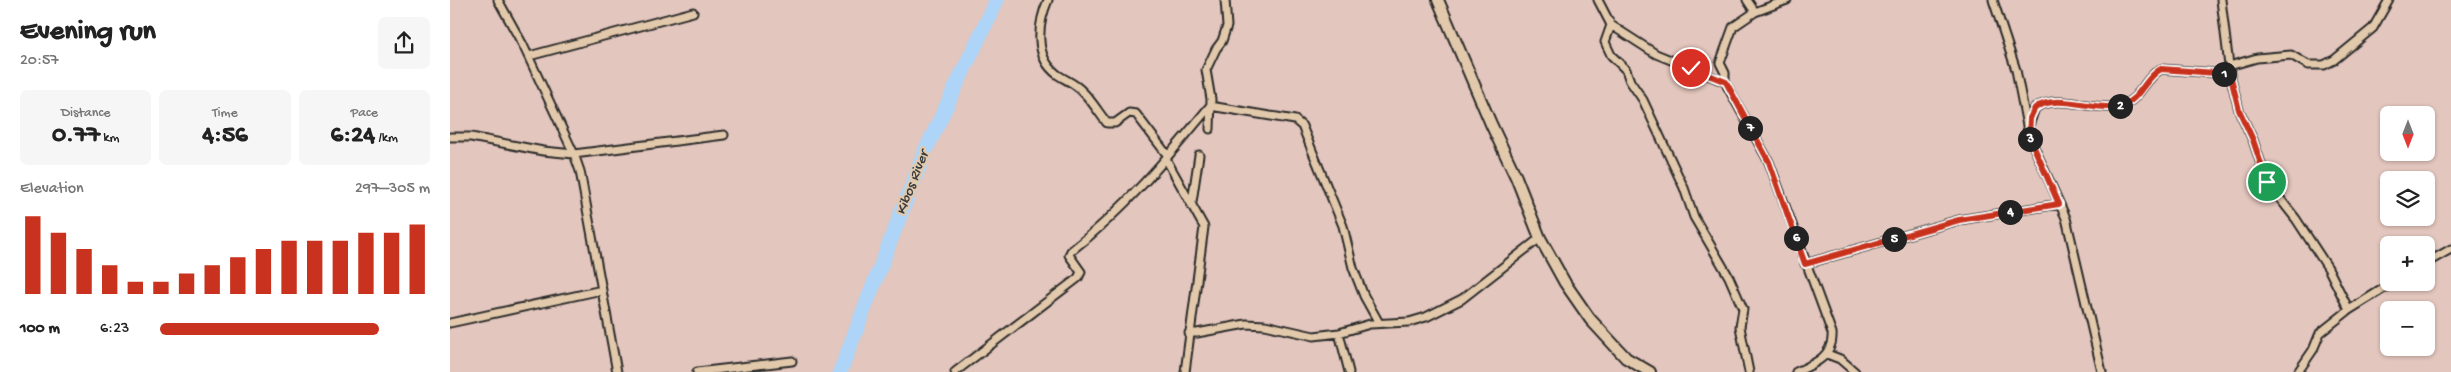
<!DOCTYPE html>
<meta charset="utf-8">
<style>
body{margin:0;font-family:"Gochi Hand",sans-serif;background:#f6f6f6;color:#222;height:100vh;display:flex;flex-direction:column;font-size:19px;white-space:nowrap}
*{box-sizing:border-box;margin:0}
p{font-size:16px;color:#767676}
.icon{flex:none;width:28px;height:28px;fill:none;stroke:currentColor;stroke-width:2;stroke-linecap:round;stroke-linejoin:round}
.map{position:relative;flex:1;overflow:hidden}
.panel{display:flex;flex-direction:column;background:#fff;width:450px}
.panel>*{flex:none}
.needle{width:32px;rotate:180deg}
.buttons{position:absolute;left:1930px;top:106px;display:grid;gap:10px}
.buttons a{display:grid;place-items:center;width:55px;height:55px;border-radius:8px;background:#fff;box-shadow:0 1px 4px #0004;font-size:25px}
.pin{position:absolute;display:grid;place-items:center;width:42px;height:42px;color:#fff;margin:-21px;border:2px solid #fff;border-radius:50%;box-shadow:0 1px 5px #0007}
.km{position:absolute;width:25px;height:25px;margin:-12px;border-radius:50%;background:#222;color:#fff;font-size:14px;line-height:25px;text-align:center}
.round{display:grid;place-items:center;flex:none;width:52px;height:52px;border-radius:8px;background:#f6f6f6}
.headline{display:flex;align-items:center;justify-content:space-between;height:85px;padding:0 20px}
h1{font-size:28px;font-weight:700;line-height:38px}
.figures{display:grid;grid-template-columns:repeat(3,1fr);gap:8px;height:85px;padding:5px 20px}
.figures div{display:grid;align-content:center;border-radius:8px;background:#f6f6f6;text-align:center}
.figures b{font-size:25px;font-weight:700}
.figures small{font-size:14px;font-weight:400}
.figures p{font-size:14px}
.chart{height:140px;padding:10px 20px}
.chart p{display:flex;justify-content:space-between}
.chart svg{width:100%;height:90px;margin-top:5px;stroke:#c8321e;stroke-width:6}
ul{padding:0 20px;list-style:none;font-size:16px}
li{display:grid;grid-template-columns:80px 60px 1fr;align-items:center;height:38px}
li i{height:12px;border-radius:6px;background:#c8321e}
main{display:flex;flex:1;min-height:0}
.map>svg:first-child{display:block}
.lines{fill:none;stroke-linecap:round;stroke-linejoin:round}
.river{stroke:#aed5f8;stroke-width:15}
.minor-casing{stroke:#2b2b2b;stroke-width:11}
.secondary-casing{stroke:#2b2b2b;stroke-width:14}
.minor{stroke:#e3c9ab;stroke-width:7}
.secondary{stroke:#e3c9ab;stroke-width:10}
.route-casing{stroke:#fff;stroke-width:10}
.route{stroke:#c8321e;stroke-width:6}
.labels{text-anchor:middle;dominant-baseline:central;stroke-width:4.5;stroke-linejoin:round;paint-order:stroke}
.water-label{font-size:15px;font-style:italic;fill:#383c40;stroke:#e3c9ab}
</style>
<main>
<section class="panel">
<div class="headline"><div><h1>Evening run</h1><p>20:57</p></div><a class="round"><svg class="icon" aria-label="share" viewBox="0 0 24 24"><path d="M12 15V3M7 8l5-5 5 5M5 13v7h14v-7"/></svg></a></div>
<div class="figures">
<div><p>Distance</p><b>0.77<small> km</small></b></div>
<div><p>Time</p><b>4:56</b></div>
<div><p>Pace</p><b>6:24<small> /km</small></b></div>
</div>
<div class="chart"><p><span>Elevation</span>297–305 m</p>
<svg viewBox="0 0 160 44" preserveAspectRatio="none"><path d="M5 44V6M15 44V14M25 44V22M35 44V30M45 44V38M55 44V38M65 44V34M75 44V30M85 44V26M95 44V22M105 44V18M115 44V18M125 44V18M135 44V14M145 44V14M155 44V10"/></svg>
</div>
<ul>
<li><b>100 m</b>6:23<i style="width:81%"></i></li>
</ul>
</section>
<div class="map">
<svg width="2001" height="372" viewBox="0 0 2001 372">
<rect width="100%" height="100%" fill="#e3c6bd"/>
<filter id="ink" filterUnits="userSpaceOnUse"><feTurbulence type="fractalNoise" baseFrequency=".02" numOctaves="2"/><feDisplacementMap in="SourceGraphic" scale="10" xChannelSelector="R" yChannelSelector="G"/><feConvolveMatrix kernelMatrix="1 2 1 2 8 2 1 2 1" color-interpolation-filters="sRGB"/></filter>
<g filter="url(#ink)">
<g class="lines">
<path class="river" d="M390 372 475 151 547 0"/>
<defs>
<path id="minor" d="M48 0 73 45 124 154 130 171 167 372
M598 0C588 23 583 57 608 75 617 81 625 83 633 92 642 101 649 113 657 123H665L679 113 686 114 718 156
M1148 0 1161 25 1155 42 1161 55 1176 70 1180 81 1193 100 1234 188 1244 217 1279 277 1293 309 1290 327 1299 372
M1297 0 1305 12 1337 0
M1543 0 1566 70 1579 136 1616 218 1652 372
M1771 0 1780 74 1789 110 1803 140 1817 182 1846 219 1878 268 1899 310
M1305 12 1283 27 1270 63 1275 73V82L1319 162 1382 333C1384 356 1364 364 1346 372
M1161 25 1206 54 1275 82
M79 56 243 12
M1779 66 1807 58 1841 55 1858 65H1874L1884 60 1923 28 1939 0
M760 106 845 120 852 126 893 226 903 268 914 296 929 323
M1579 126 1585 108C1610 92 1644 113 1672 105 1690 100 1695 77 1711 69L1780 74
M760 129 761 99 756 70 766 49 772 41 777 26 775 0
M0 137H21L93 151 124 154 274 135
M716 159 754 227 735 372
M742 202 749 155
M1976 263 2001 249
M1355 264 1509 220 1609 204
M0 323 152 290
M739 333H747L796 324 815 325 864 336 889 333 920 324 959 322 976 317 1012 299 1090 238
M889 333 899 372
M1377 354 1390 359 1405 372
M247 372 342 361
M505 372 628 278 631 272 619 255 621 251C674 210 718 157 760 106
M1848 372 1863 350 1870 333 1899 310 1944 282"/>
<path id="secondary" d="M988 0 1041 124 1066 177 1090 238 1115 283 1140 319 1176 358 1200 372"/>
</defs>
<use href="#minor" class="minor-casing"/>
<use href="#secondary" class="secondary-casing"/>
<use href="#minor" class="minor"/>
<use href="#secondary" class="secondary"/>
</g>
</g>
<g class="lines" filter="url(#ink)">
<defs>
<path id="route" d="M1241 68 1276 82 1319 162 1355 264 1509 220 1609 204 1579 136 1580 118 1585 108C1610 92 1644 113 1672 105 1690 100 1695 77 1711 69L1780 74 1789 110 1803 140 1817 182"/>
</defs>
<use href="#route" class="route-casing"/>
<use href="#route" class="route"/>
</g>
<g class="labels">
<g class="water-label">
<text transform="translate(463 183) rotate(-69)">Kibos River</text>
</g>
</g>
</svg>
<div class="buttons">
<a><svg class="needle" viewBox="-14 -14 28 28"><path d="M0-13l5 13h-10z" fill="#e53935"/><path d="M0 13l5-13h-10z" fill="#767676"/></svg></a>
<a><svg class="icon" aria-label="layers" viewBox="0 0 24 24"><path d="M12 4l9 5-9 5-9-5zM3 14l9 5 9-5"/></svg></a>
<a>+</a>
<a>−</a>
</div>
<div class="pin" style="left:1817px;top:182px;background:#1e9e55"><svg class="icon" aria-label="arrive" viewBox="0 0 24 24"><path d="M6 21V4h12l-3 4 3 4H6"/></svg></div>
<div class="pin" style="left:1241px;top:68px;background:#d93025"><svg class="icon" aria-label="check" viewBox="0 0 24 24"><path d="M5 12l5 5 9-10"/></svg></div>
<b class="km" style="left:1774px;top:74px">1</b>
<b class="km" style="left:1670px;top:106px">2</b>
<b class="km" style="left:1580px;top:139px">3</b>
<b class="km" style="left:1560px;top:212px">4</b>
<b class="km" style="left:1444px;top:239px">5</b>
<b class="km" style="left:1346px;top:238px">6</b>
<b class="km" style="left:1300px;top:128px">7</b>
</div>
</main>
